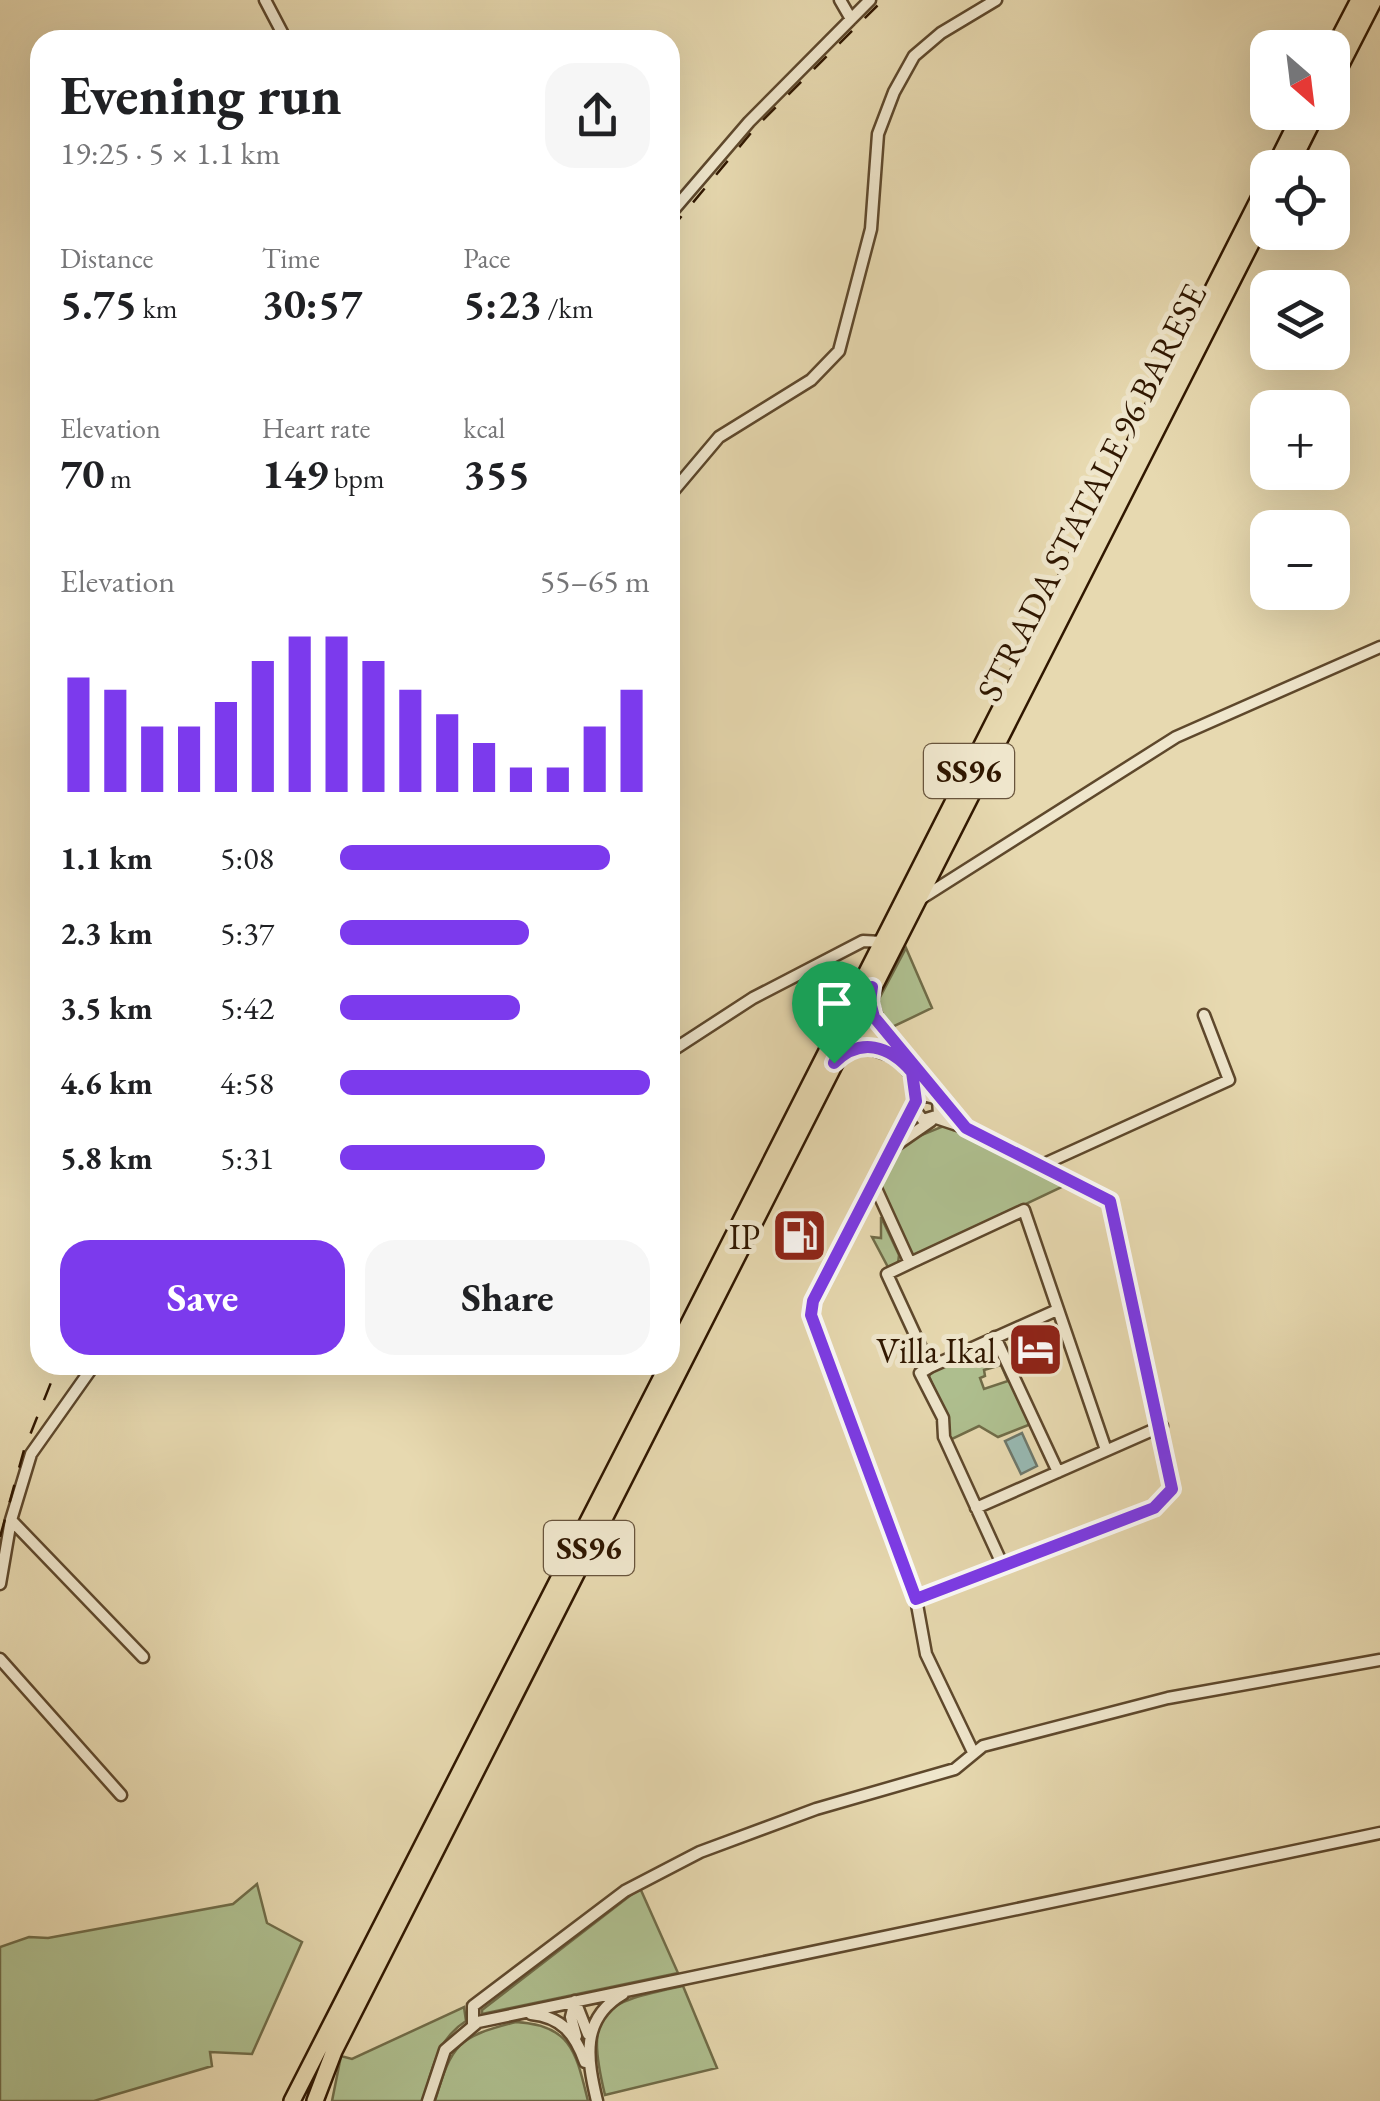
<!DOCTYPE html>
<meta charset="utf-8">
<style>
body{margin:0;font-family:"EB Garamond",serif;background:#f6f6f6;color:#202124;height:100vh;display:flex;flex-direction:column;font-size:38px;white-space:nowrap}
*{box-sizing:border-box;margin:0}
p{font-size:32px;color:#757577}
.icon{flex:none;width:55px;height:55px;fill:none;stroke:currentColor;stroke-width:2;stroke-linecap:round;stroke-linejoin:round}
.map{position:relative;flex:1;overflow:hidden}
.drawer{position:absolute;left:30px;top:30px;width:650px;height:1345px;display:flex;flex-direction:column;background:#fff;border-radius:30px;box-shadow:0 10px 40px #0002}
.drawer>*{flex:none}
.needle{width:65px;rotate:152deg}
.controls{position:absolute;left:1250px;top:30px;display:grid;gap:20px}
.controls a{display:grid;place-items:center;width:100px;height:100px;border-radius:20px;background:#fff;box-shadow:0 10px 40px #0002;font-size:50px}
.pin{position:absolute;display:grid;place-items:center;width:85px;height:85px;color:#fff;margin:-102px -42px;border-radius:50% 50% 50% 0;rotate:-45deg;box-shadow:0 0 10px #0007}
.pin .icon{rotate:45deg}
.round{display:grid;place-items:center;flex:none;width:105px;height:105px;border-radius:30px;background:#f6f6f6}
.summary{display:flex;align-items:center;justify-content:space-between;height:170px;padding:0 30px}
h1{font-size:55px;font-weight:700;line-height:75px}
.metrics{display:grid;grid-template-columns:repeat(3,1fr);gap:15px;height:170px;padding:10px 30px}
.metrics div{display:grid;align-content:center}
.metrics b{font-size:42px;font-weight:700}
.metrics small{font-size:28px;font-weight:400}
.metrics p{font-size:28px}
.chart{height:280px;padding:20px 30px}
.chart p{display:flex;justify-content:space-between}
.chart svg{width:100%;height:180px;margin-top:10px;stroke:#7c3aed;stroke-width:6}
.action{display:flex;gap:20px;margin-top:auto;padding:20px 30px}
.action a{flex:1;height:115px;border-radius:30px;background:#7c3aed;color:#fff;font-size:40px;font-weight:700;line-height:115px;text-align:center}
.action a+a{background:#f6f6f6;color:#202124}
ul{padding:0 30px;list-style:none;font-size:32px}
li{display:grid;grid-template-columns:160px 120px 1fr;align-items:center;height:75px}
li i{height:25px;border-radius:12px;background:#7c3aed}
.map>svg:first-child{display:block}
.green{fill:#afc090;stroke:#706c48;stroke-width:2.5;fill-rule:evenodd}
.water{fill:#98b9b2;stroke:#6e786b;stroke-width:2.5}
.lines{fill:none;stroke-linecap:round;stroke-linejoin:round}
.street-casing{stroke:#5e482c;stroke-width:15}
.primary-casing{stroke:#301700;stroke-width:20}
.street{stroke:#efe6cc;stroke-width:10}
.primary{stroke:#e7d9b0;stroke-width:15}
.rail{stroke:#301700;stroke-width:2.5;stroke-dasharray:18 18;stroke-linecap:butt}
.route-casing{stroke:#fff;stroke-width:20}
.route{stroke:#7c3aed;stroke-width:12}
.labels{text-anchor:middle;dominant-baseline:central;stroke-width:10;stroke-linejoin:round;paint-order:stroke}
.shield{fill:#efe6cc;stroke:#69553d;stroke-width:2.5}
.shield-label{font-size:32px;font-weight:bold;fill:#301700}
.street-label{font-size:35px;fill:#301700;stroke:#efe6cc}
.poi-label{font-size:35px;fill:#301700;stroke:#efe6cc;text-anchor:end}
</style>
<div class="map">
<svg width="1380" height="2101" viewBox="0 0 1380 2101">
<rect width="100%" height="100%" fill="#e7d9b0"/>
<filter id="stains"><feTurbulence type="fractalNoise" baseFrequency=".002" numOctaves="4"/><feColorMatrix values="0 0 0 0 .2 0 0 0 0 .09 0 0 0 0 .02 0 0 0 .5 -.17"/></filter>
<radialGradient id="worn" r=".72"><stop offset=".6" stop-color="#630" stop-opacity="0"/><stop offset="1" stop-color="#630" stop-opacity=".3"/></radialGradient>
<path class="green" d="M906 948 932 1008 888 1029 878 1001Z
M946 1125 1066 1185 911 1258 877 1186 902 1143Z
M881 1217 899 1255 898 1264 889 1269 872 1237 881 1238Z
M989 1348 1001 1360 1031 1424 998 1437 979 1426 950 1440 947 1421 929 1376 933 1370ZM1001 1365 1008 1381 984 1389 980 1378 985 1376 984 1370Z
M257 1884 267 1923 302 1942 252 2054 210 2052 212 2066 94 2101H0V1947L29 1937 48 1938 233 1904Z
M640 1888 678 1973 482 2014V2010Z
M683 1986 717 2068 605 2095C584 2008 602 2003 683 1986Z
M464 2007 466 2021C437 2039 432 2070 423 2101H332L341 2056 352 2059Z
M516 2022C572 2025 576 2053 588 2101H435C452 2043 458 2037 516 2022Z"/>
<path class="water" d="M1022 1433 1037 1466 1021 1474 1005 1441Z"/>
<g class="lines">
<defs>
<path id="street" d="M265 0 286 40
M840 0 851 19
M670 214 749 122 870 0
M670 495 719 437 811 380 839 351 871 229 878 134 894 92 914 56 941 33 996 0
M922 898 1176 737 1380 647
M870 998 879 1024 965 1127
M670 1052 753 998 863 941 882 942
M842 1055 860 1045 897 1058 916 1081 915 1110 923 1120 939 1115 938 1099
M938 1099 923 1095 909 1111 813 1301 811 1315 914 1588 926 1654 973 1752
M892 1148 931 1121
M1042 1165 1229 1080 1204 1015
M874 1184 910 1263 887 1274 930 1367 920 1373 943 1418 944 1437 1003 1566
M910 1263 1024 1210 1106 1450
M995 1337 1058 1472
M930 1367 1057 1310
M976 1508 1162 1426
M11 1520 143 1657
M0 1584 11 1520 31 1454 94 1365
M916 1599 1154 1508 1172 1489 1110 1201 966 1128 936 1118
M0 1659 121 1795
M531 2014C562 2017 575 2034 585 2062
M473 2024V2006L625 1891 700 1852 816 1809 955 1769 983 1746 1168 1698 1380 1660
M576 2036 571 2017 575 2001 588 2034
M428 2101 445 2050 478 2022 1380 1833
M597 2101C587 2059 580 2019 623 1994"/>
<path id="primary" d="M1332 52 1359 0
M1332 82 1374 0
M1274 168 1302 112
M1289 168 1317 112
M670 1361 1268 181
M292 2101 668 1365
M315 2101 334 2051 1268 210"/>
</defs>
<use href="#street" class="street-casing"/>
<use href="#primary" class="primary-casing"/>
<use href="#street" class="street"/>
<use href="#primary" class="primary"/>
<path class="rail" d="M670 230 756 127 883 0
M0 1537 24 1450 58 1365"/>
</g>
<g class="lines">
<defs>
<path id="route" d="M872 987 870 1002 874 1017 966 1128 1110 1201 1172 1489 1154 1508 916 1599 811 1315 813 1301 916 1101 912 1072C889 1045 860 1037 834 1063Z"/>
</defs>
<use href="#route" class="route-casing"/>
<use href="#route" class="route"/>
</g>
<defs>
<symbol id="fuel-square" viewBox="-11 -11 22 22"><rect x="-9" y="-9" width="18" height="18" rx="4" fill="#8f2418" stroke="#efe6cc"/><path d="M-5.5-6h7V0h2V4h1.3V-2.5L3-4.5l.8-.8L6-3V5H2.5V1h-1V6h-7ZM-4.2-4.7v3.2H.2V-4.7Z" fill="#fff"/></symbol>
<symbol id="hotel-square" viewBox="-11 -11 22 22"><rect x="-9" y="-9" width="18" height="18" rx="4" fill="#8f2418" stroke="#efe6cc"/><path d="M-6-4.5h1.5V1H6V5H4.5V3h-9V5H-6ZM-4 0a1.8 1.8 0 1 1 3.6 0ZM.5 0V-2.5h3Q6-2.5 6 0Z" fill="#fff"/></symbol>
</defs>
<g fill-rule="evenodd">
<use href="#fuel-square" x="768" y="1204" width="63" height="63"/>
<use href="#hotel-square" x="1004" y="1318" width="63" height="63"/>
</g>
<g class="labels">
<g class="shield">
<rect x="924" y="744" width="90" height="54" rx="8"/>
<rect x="544" y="1521" width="90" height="54" rx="8"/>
</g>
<g class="shield-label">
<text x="969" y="771">SS96</text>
<text x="589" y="1548">SS96</text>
</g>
<g class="street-label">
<text transform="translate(1091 492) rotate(-63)">STRADA STATALE 96 BARESE</text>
</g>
<g class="poi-label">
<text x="760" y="1236">IP</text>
<text x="996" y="1350">Villa Ikal</text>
</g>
</g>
<rect width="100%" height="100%" filter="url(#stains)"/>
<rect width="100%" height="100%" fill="url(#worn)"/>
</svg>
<div class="controls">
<a><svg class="needle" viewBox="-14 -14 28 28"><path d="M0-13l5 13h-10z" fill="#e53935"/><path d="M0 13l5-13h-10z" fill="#757577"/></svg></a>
<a><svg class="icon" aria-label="locate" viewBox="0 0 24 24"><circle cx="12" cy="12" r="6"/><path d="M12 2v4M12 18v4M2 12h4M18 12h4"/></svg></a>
<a><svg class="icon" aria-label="layers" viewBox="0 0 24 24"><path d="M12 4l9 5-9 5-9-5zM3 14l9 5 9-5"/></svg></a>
<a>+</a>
<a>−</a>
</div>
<div class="pin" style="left:834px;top:1063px;background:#1e9e55"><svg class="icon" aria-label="arrive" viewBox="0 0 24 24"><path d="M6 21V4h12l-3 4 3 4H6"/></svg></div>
<section class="drawer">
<div class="summary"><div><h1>Evening run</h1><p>19:25 · 5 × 1.1 km</p></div><a class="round"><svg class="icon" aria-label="share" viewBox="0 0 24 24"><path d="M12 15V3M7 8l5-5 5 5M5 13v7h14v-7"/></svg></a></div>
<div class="metrics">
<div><p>Distance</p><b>5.75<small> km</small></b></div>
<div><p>Time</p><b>30:57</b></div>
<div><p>Pace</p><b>5:23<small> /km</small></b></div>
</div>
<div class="metrics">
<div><p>Elevation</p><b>70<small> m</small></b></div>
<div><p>Heart rate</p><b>149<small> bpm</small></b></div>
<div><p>kcal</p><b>355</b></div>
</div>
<div class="chart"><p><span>Elevation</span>55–65 m</p>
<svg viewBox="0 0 160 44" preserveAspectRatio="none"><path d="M5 44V16M15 44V19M25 44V28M35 44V28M45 44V22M55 44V12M65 44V6M75 44V6M85 44V12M95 44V19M105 44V25M115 44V32M125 44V38M135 44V38M145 44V28M155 44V19"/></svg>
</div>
<ul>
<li><b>1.1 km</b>5:08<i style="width:87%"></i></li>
<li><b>2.3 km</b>5:37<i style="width:61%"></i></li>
<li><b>3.5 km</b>5:42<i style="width:58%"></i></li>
<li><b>4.6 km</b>4:58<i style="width:100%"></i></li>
<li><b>5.8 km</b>5:31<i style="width:66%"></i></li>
</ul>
<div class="action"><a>Save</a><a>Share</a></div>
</section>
</div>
